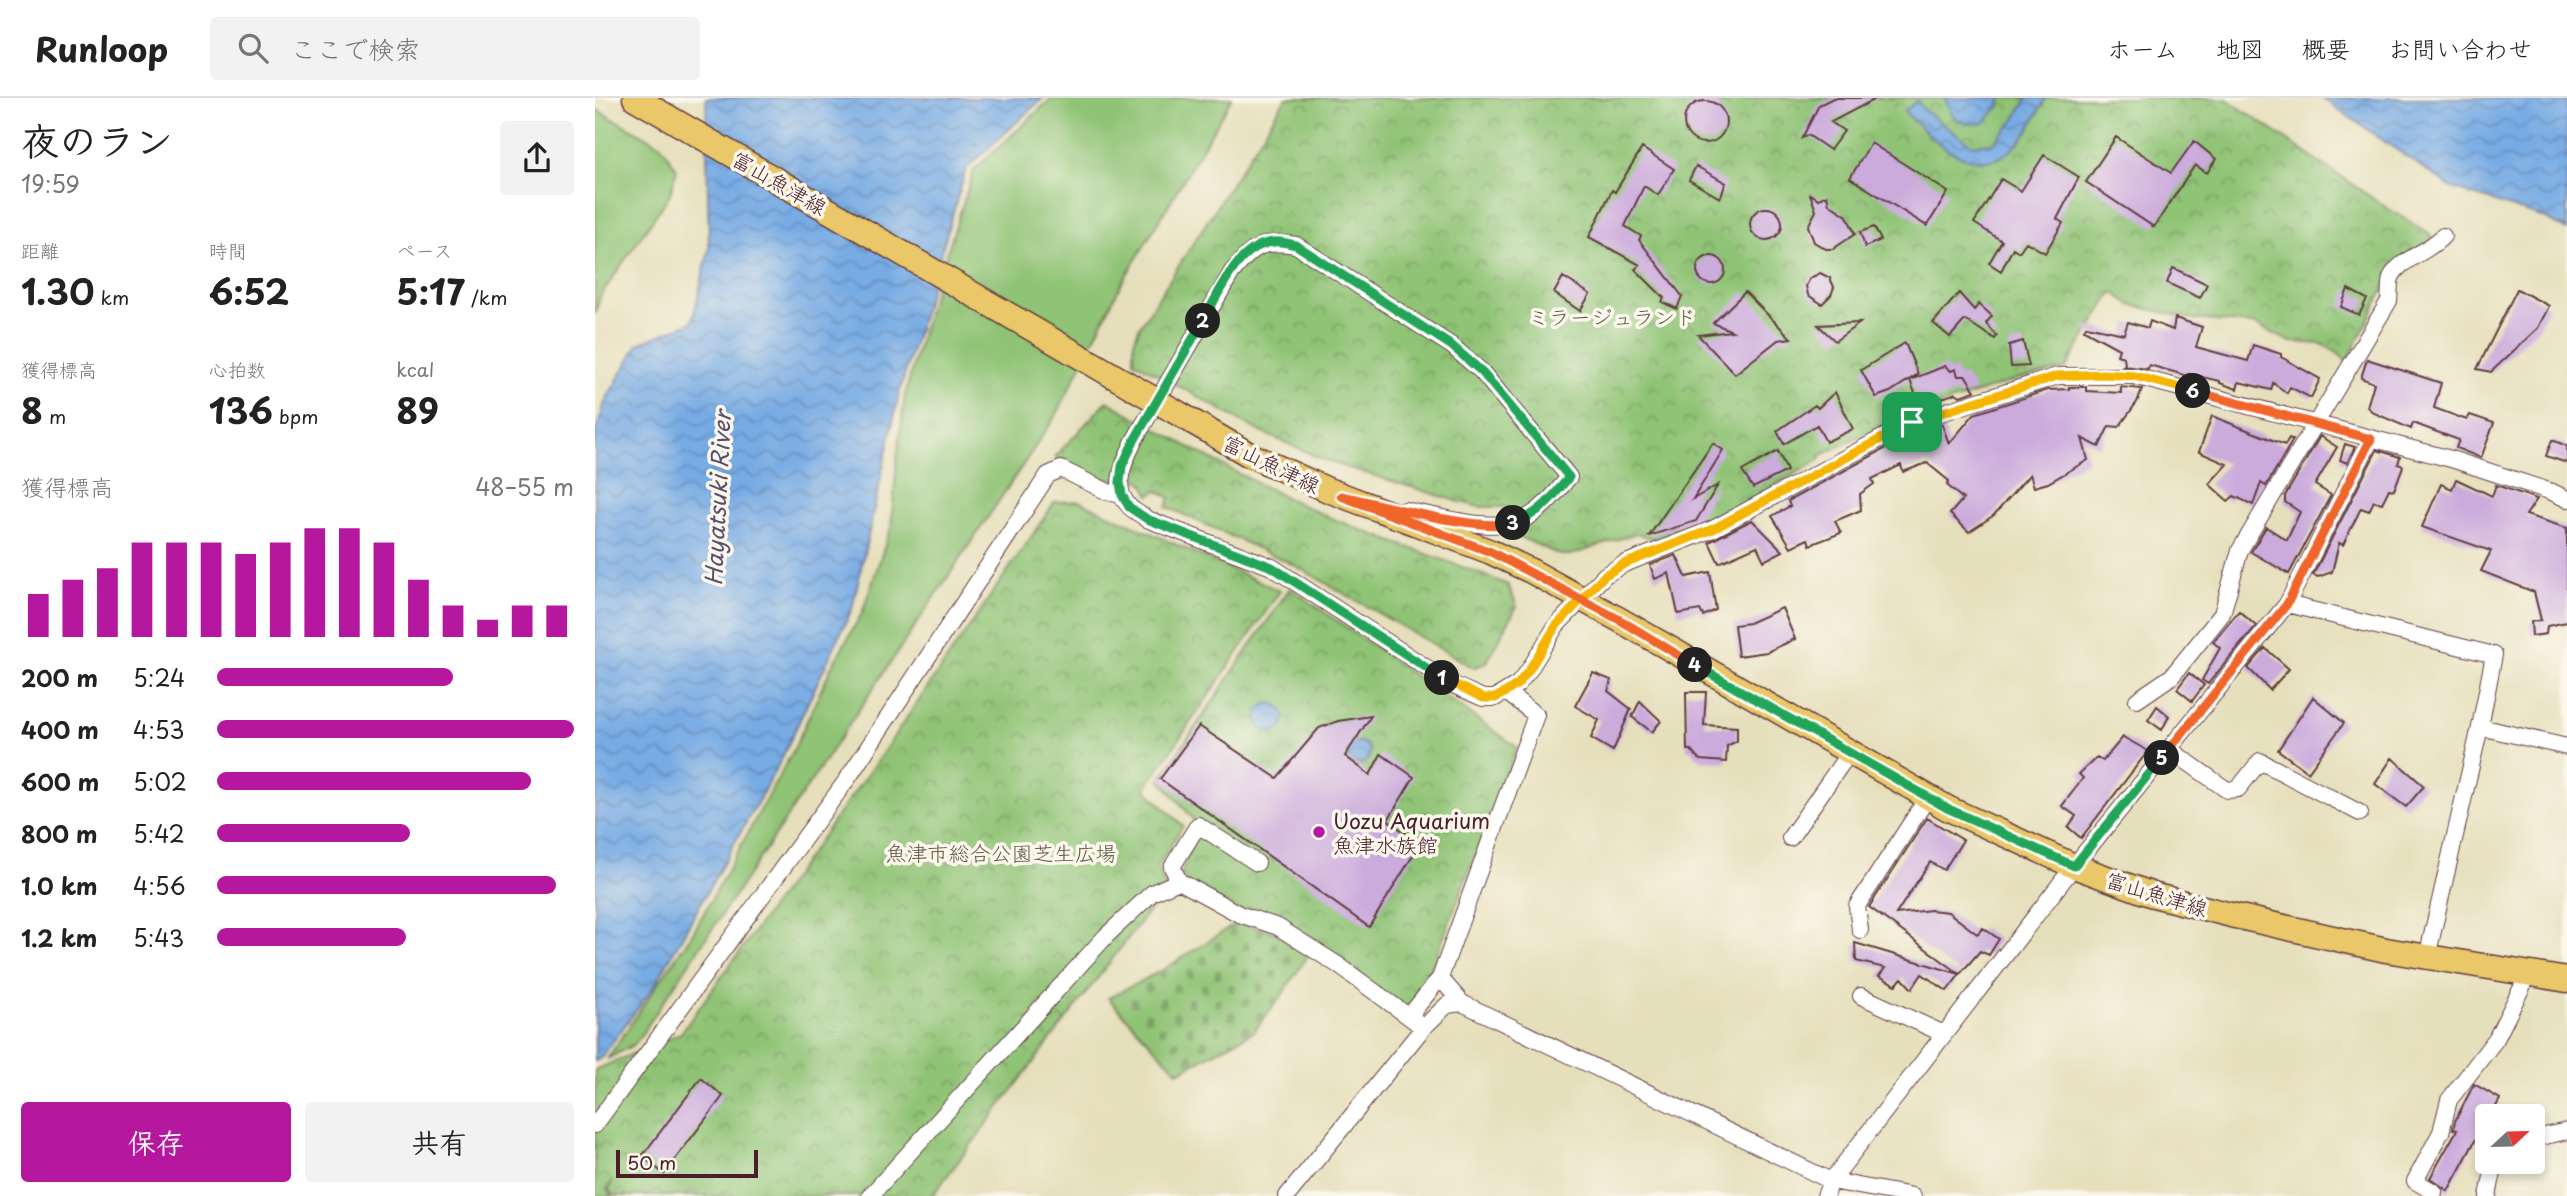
<!DOCTYPE html>
<html lang="ja">
<meta charset="utf-8">
<style>
body{margin:0;font-family:"Playpen Sans","Klee One",sans-serif;background:#f2f2f2;color:#222;height:100vh;display:flex;flex-direction:column;font-size:26px;white-space:nowrap}
*{box-sizing:border-box;margin:0}
p{font-size:23px;color:#767676}
.icon{flex:none;width:38px;height:38px;fill:none;stroke:currentColor;stroke-width:2;stroke-linecap:round;stroke-linejoin:round}
.map{position:relative;flex:1;overflow:hidden}
.panel{display:flex;flex-direction:column;background:#fff;width:595px}
.panel>*{flex:none}
.needle{width:46px;rotate:68deg}
.fabs{position:absolute;left:1880px;top:1006px;display:grid;gap:14px}
.fabs a{display:grid;place-items:center;width:70px;height:70px;border-radius:7px;background:#fff;box-shadow:0 4px 10px #0003;font-size:35px}
.scale{position:absolute;left:21px;bottom:18px;width:142px;box-sizing:border-box;padding-left:7px;border:4px solid #4a1f2b;border-top:0;font-size:19px;line-height:24px;white-space:nowrap;color:#4a1f2b;-webkit-text-stroke:5px #fbf7ec;paint-order:stroke}
.pin{position:absolute;display:grid;place-items:center;width:60px;height:60px;color:#fff;margin:-30px;border-radius:14px;box-shadow:0 4px 10px #0006}
.km{position:absolute;width:35px;height:35px;margin:-18px;border-radius:50%;background:#222;color:#fff;font-size:19px;line-height:35px;text-align:center}
.round{display:grid;place-items:center;flex:none;width:74px;height:74px;border-radius:7px;background:#f2f2f2}
.headline{display:flex;align-items:center;justify-content:space-between;height:119px;padding:0 21px}
h1{font-size:38px;font-weight:700;line-height:52px}
.stats{display:grid;grid-template-columns:repeat(3,1fr);gap:10px;height:119px;padding:7px 21px}
.stats div{display:grid;align-content:center}
.stats b{font-size:35px;font-weight:700}
.stats small{font-size:19px;font-weight:400}
.stats p{font-size:19px}
.chart{height:196px;padding:14px 21px}
.chart p{display:flex;justify-content:space-between}
.chart svg{width:100%;height:126px;margin-top:7px;stroke:#b5179e;stroke-width:6}
.action{display:flex;gap:14px;margin-top:auto;padding:14px 21px}
.action a{flex:1;height:80px;border-radius:7px;background:#b5179e;color:#fff;font-size:28px;font-weight:700;line-height:80px;text-align:center}
.action a+a{background:#f2f2f2;color:#222}
ul{padding:0 21px;list-style:none;font-size:23px}
li{display:grid;grid-template-columns:112px 84px 1fr;align-items:center;height:52px}
li i{height:18px;border-radius:9px;background:#b5179e}
header{display:flex;align-items:center;gap:42px;box-sizing:border-box;height:98px;padding:0 35px;background:#fff;border-bottom:2px solid #e0e0e0}
header strong{font-size:33px}
nav{display:flex;gap:38px;margin-inline-start:auto;font-size:24px}
.search{width:490px;height:63px;background:#f2f2f2;display:flex;align-items:center;gap:18px;box-sizing:border-box;padding:0 24px;border-radius:7px;color:#767676;font-size:26px}
main{display:flex;flex:1;min-height:0}
.map>svg:first-child{display:block}
.grass{fill:#8fc375;stroke:#6c7150;stroke-width:2}
.cemetery{fill:url(#cemetery-stones);stroke:#6c7150;stroke-width:2}
.park{fill:url(#park-crowns);stroke:#6c7150;stroke-width:2}
.water{fill:url(#water-waves);stroke:#606588;stroke-width:2}
.building{fill:#cbaadc}
.lines{fill:none;stroke-linecap:round;stroke-linejoin:round}
.street-casing{stroke:#613c41;stroke-width:18}
.primary-casing{stroke:#613c41;stroke-width:27}
.street{stroke:#fff;stroke-width:16}
.primary{stroke:#eac769;stroke-width:24}
.primary-bridge-casing{stroke:#613c41;stroke-width:27;stroke-linecap:butt}
.primary-bridge{stroke:#eac769;stroke-width:24}
.split-1-casing{stroke:#fff;stroke-width:14}
.split-2-casing{stroke:#fff;stroke-width:14}
.split-3-casing{stroke:#fff;stroke-width:14}
.split-4-casing{stroke:#fff;stroke-width:14}
.split-5-casing{stroke:#fff;stroke-width:14}
.split-6-casing{stroke:#fff;stroke-width:14}
.split-7-casing{stroke:#fff;stroke-width:14}
.split-1{stroke:#f5b400;stroke-width:9}
.split-2{stroke:#22a559;stroke-width:9}
.split-3{stroke:#22a559;stroke-width:9}
.split-4{stroke:#f0652b;stroke-width:9}
.split-5{stroke:#22a559;stroke-width:9}
.split-6{stroke:#f0652b;stroke-width:9}
.split-7{stroke:#f5b400;stroke-width:9}
.poi-dot{fill:#b5179e;stroke:#fbf7ec;stroke-width:2.5}
.labels{text-anchor:middle;dominant-baseline:central;stroke-width:7;stroke-linejoin:round;paint-order:stroke}
.street-label{font-size:21px;fill:#4a1f2b;stroke:#fbf7ec}
.park-label{font-size:21px;fill:#625845;stroke:#fbf7ec}
.poi-label{font-size:21px;fill:#4a1f2b;stroke:#fbf7ec;text-anchor:start}
.water-label{font-size:23px;font-style:italic;fill:#5a506c;stroke:#fbf7ec}
</style>
<header>
<strong>Runloop</strong>
<div class="search"><svg class="icon" aria-label="search" viewBox="0 0 24 24"><circle cx="10" cy="10" r="6"/><path d="M15 15l6 6"/></svg>ここで検索</div>
<nav><a>ホーム</a><a>地図</a><a>概要</a><a>お問い合わせ</a></nav>
</header>
<main>
<section class="panel">
<div class="headline"><div><h1>夜のラン</h1><p>19:59</p></div><a class="round"><svg class="icon" aria-label="share" viewBox="0 0 24 24"><path d="M12 15V3M7 8l5-5 5 5M5 13v7h14v-7"/></svg></a></div>
<div class="stats">
<div><p>距離</p><b>1.30<small> km</small></b></div>
<div><p>時間</p><b>6:52</b></div>
<div><p>ペース</p><b>5:17<small> /km</small></b></div>
</div>
<div class="stats">
<div><p>獲得標高</p><b>8<small> m</small></b></div>
<div><p>心拍数</p><b>136<small> bpm</small></b></div>
<div><p>kcal</p><b>89</b></div>
</div>
<div class="chart"><p><span>獲得標高</span>48–55 m</p>
<svg viewBox="0 0 160 44" preserveAspectRatio="none"><path d="M5 44V29M15 44V24M25 44V20M35 44V11M45 44V11M55 44V11M65 44V15M75 44V11M85 44V6M95 44V6M105 44V11M115 44V24M125 44V33M135 44V38M145 44V33M155 44V33"/></svg>
</div>
<ul>
<li><b>200 m</b>5:24<i style="width:66%"></i></li>
<li><b>400 m</b>4:53<i style="width:100%"></i></li>
<li><b>600 m</b>5:02<i style="width:88%"></i></li>
<li><b>800 m</b>5:42<i style="width:54%"></i></li>
<li><b>1.0 km</b>4:56<i style="width:95%"></i></li>
<li><b>1.2 km</b>5:43<i style="width:53%"></i></li>
</ul>
<div class="action"><a>保存</a><a>共有</a></div>
</section>
<div class="map">
<svg width="1972" height="1098" viewBox="0 0 1972 1098">
<defs>
<pattern id="cemetery-stones" width="16" height="16" patternUnits="userSpaceOnUse" patternTransform="scale(1.75)"><rect width="16" height="16" fill="#8fc375"/><path d="M2 7V4a2 2 0 0 1 4 0v3zM10 15v-3a2 2 0 0 1 4 0v3z" fill="#779e60"/></pattern>
<pattern id="park-crowns" width="20" height="18" patternUnits="userSpaceOnUse" patternTransform="scale(1.75)"><rect width="20" height="18" fill="#8fc375"/><path d="M2 6a3 3 0 1 1 6 0M12 15a3 3 0 1 1 6 0" fill="none" stroke="#779e60"/></pattern>
<pattern id="water-waves" width="16" height="10" patternUnits="userSpaceOnUse" patternTransform="scale(1.75)"><rect width="16" height="10" fill="#77abe4"/><path d="M0 5q4-4 8 0t8 0" fill="none" stroke="#648bb9"/></pattern>
</defs>
<rect width="100%" height="100%" fill="#fbf7ec"/>
<filter id="ink" filterUnits="userSpaceOnUse"><feTurbulence type="fractalNoise" baseFrequency=".0143" numOctaves="2"/><feDisplacementMap in="SourceGraphic" scale="14" xChannelSelector="R" yChannelSelector="G"/><feConvolveMatrix kernelMatrix="1 2 1 2 8 2 1 2 1" color-interpolation-filters="sRGB"/></filter>
<filter id="wash" filterUnits="userSpaceOnUse"><feTurbulence type="fractalNoise" baseFrequency=".00686" numOctaves="4" result="noise"/><feDisplacementMap in="SourceGraphic" scale="28" xChannelSelector="R" yChannelSelector="G"/><feGaussianBlur stdDeviation="1.57" result="paint"/><feColorMatrix in="noise" values="0 0 0 0 0 0 0 0 0 0 0 0 0 0 0 0 0 1.4 0 .05"/><feComposite in="paint" operator="in"/></filter>
<g filter="url(#wash)">
<rect width="100%" height="100%" fill="#e6dfbb"/>
<path class="grass" d="M457 0H637L525 188 462 316 40 946 12 961 99 833 199 651 237 568 267 515 296 429 302 361 310 297 334 209 379 72Z
M0 11 66 47 82 71 75 96 6 197 0 216Z"/>
<path class="cemetery" d="M642 825 679 834 715 854 685 900 658 934 583 974 513 900 566 873Z"/>
<path class="park" d="M691 0H1630L1792 110 1835 136 1837 140 1791 187 1752 264 1744 256 1727 246 1696 244 1659 226 1597 221 1536 207 1518 194 1470 271 1424 281 1286 327 1225 358V362L1136 411 1111 423 1058 441 1042 435 976 457H965L920 437 912 409H885L865 404 734 364 664 333 539 263V244L544 230Z
M512 303C583 343 653 383 729 417 789 443 852 461 913 487L922 508 892 564 879 570 699 467 572 409 575 400 562 392 555 397 547 383 502 380 460 359Z
M484 403 685 493 550 691 588 728 562 769 571 790 337 1098H19L14 1091 18 1082 12 1091 17 1098H0V972L86 935 289 653 460 404Z
M695 490 922 649 817 921 721 850 584 783 603 727 565 681Z"/>
<path class="water" d="M111 0H448L371 71 305 292 257 511 186 662 60 887 5 961 0 963V337L10 304 43 246 97 224 114 151Z
M1350 0H1406V7L1389 25C1368 28 1355 22 1350 0Z
M1432 0H1451C1441 18 1431 41 1414 54 1376 82 1335 39 1309 13L1322 3 1329 12 1377 47 1398 45 1419 23Z
M1727 0H1972V132L1949 120 1857 90Z
M662 620a14 14 0 1 1 28 0a14 14 0 1 1-28 0Z
M753 655a11 11 0 1 1 22 0a11 11 0 1 1-22 0Z"/>
<g id="blocks">
<path class="building" d="M1238 0H1282L1236 24 1249 33 1235 52 1213 37 1207 40 1224 7Z
M1089 24a21 21 0 1 1 42 0a21 21 0 1 1-42 0Z
M1521 39 1576 75 1599 43 1621 61 1612 75 1600 67 1559 129 1491 84Z
M1276 45 1353 94 1332 128 1255 80Z
M1047 50 1079 71 1063 97 1049 88 1030 128 1046 138 1044 142 1087 198 1082 211 1067 204 1069 200 1040 171 1045 167 994 139 1017 92 1020 94Z
M1449 57 1484 79 1462 121 1468 125 1450 155 1431 144 1424 154 1418 150 1406 173 1394 165 1407 143 1379 125 1406 81 1426 93Z
M1101 68 1131 85 1125 100 1094 82Z
M1215 96 1224 101 1232 97 1234 106 1252 118 1260 136 1238 151H1231L1219 144 1213 128 1221 113Z
M1155 126a16 16 0 1 1 32 0a16 16 0 1 1-32 0Z
M1279 129 1286 142 1270 149 1265 134Z
M1102 172a14 14 0 1 1 28 0a14 14 0 1 1-28 0Z
M1578 170 1612 186 1605 200 1572 185Z
M1225 175 1235 180 1239 189 1236 197 1227 206 1213 197 1211 188 1215 180Z
M968 179 995 196 985 213 959 195Z
M1753 191 1772 201 1764 217 1746 209Z
M1922 191 1954 208 1943 230 1896 274 1882 271Z
M1150 194 1196 240 1183 242 1140 276 1103 237 1137 233 1118 225Z
M1364 195 1379 212 1384 206 1397 218 1391 225 1402 238 1400 241 1370 222 1355 239 1338 225Z
M1580 220 1607 229 1601 249 1653 263 1658 247 1686 256V259L1725 281 1716 300 1695 289 1692 295 1678 285 1676 292 1644 284 1642 291 1625 285V283L1593 276V278L1554 267 1553 271 1528 268 1530 266 1529 259 1522 257 1524 251 1489 232 1491 228 1529 236 1533 224 1553 230 1555 223 1578 232Z
M1265 225 1240 243 1223 227Z
M1428 243 1434 268 1416 269 1414 247Z
M1310 245 1323 276 1295 294 1281 299 1266 272Z
M1772 261 1846 285 1839 310 1872 322 1875 317 1899 325 1886 360 1861 350 1864 342 1818 325 1816 331 1779 315 1772 309 1779 285 1766 280Z
M1350 268 1356 273 1361 271 1363 278H1371L1380 293 1365 298 1361 295 1325 308 1315 282Z
M1474 289H1491V293L1526 295V289L1547 291 1542 304 1524 329 1514 328 1504 349 1487 340 1493 362 1453 385 1439 389 1435 376 1399 417 1374 434 1355 416 1368 401 1352 387 1354 383 1332 365 1308 374 1306 367 1277 381 1279 386 1265 396 1266 412 1240 423 1246 435 1215 447 1213 441 1196 449 1177 418 1195 408 1193 403 1321 334 1347 326 1354 346 1379 316 1453 292 1474 291Z
M1240 294 1258 331 1231 344 1222 327 1189 346 1182 333 1220 307 1223 310Z
M1617 318 1690 347 1694 340 1698 342 1671 388 1666 385 1658 407 1639 398 1633 403 1614 386 1632 366 1604 354Z
M1725 338 1742 349 1720 387 1736 397 1694 476 1656 454 1671 429 1692 442 1705 414 1690 404V398Z
M1957 342 1972 348V365L1951 358Z
M1118 345 1128 352 1098 401 1123 387 1101 423 1054 438Z
M1750 346 1760 349 1752 365 1745 362Z
M1782 352 1805 359 1803 366 1808 368 1799 392 1794 391 1787 405 1779 403 1774 413 1766 410 1748 447 1744 445 1737 474 1723 479 1718 477Z
M1183 353 1192 373 1158 390 1147 373Z
M1861 381 1897 398 1901 387 1942 401 1931 417 1972 430V524L1952 528 1951 536 1937 538 1936 524 1946 522 1939 494 1886 473 1896 453 1827 429 1846 386 1857 391Z
M1157 422 1188 453 1169 463 1162 448 1124 465 1114 444Z
M1081 457 1091 479 1115 474 1121 512 1108 518 1105 512 1083 516 1074 475 1060 481 1055 467Z
M1187 510 1200 541 1172 554 1143 558 1139 527 1154 525Z
M1644 513 1661 528 1613 586 1607 582 1625 550 1618 544Z
M1670 550 1694 571 1675 592 1653 570Z
M998 575 1016 582 1013 593 1036 611 1018 653 996 640 1004 622 980 608Z
M1594 575 1609 587 1597 603 1582 591Z
M1091 594H1111L1109 627 1142 629V643L1132 648 1131 664 1105 662 1096 652H1092Z
M1718 599 1749 625 1713 674 1683 652Z
M1045 603 1066 623 1057 634 1037 619Z
M1562 608 1574 618 1567 632 1553 622Z
M776 618 750 658 775 677 786 656 819 679 793 722 825 746 774 829 565 681 604 628 682 680 724 630 743 623Z
M1528 639 1553 653 1486 740 1473 729 1481 718 1467 708 1488 680 1484 676 1502 659 1508 663Z
M1797 660 1829 688 1811 709 1780 686Z
M1332 720 1368 742 1349 772 1335 764 1301 816 1336 812 1353 814 1382 836 1388 830 1404 841 1394 857 1385 853 1365 876 1274 809Z
M1260 845 1307 859 1365 876 1352 893 1327 876 1317 891 1307 880 1301 887 1284 878 1290 870 1261 863Z
M106 980 128 998 69 1076 47 1058Z
M1879 986 1905 1001 1896 1018H1892V1027L1884 1043 1881 1041 1853 1093 1835 1080 1862 1032 1858 1031 1860 1023Z"/>
</g>
</g>
<g filter="url(#ink)">
<use href="#blocks" fill-opacity="0" stroke="#613c41" stroke-width="2"/>
<g class="lines">
<defs>
<path id="street" d="M810 412C842 418 900 436 930 421 948 411 961 395 974 379L886 273 857 248 701 147C665 142 660 148 637 174L540 341C531 360 515 389 534 408 538 413 547 417 552 421L677 469 858 587 888 600H900L923 586 934 572 961 528 1010 477 1029 466 1118 431 1317 324 1463 278H1539L1856 361 1957 394 1972 401
M1692 506 1899 557 1885 629 1972 649
M1542 602 1577 578 1627 516 1645 452 1794 203C1795 196 1794 186 1796 180 1803 162 1834 154 1848 138
M1574 651 1632 692 1643 691 1665 663 1765 715
M1195 740 1254 655
M584 783 577 769 603 727 662 765
M1265 832 1262 808 1333 699
M1832 859 1885 629
M845 880 867 905
M1266 898 1349 936
M817 921 828 930 852 907 867 905 1236 1083 1318 1098
M0 1027 251 683 453 377 466 371 513 394 527 397
M1937 1041 1972 1033
M275 1098 511 838 557 795 584 783 644 816 683 829 743 867 817 921 819 912 845 880 941 617 911 594
M692 1098 828 930
M1230 1098 1236 1083 1479 768 1692 506 1776 341
M1838 1098 1839 1094 1820 1083 1846 1034 1854 1002 1901 941 1933 877
M1893 1098 1900 1064"/>
<path id="primary" d="M40 0 541 291
M581 314 653 356 733 392 896 454 936 473 1025 522 1354 711 1479 768 1558 797 1636 817 1791 852 1972 882"/>
</defs>
<use href="#street" class="street-casing"/>
<use href="#primary" class="primary-casing"/>
<use href="#street" class="street"/>
<use href="#primary" class="primary"/>
<defs>
<path id="primary-bridge" d="M541 291 581 314"/>
</defs>
<use href="#primary-bridge" class="primary-bridge-casing"/>
<use href="#primary-bridge" class="primary-bridge"/>
</g>
</g>
<g class="lines" filter="url(#ink)">
<defs>
<path id="split-1" d="M847 580 888 600H900L911 594 923 586 934 572 961 528 1010 477 1029 466 1118 431 1317 324"/>
<path id="split-2" d="M608 223 540 341 527 368 525 384 527 397 534 409 552 421 677 469 847 580"/>
<path id="split-3" d="M608 223C624 196 643 146 679 144 686 143 695 146 701 147L857 248 886 273 974 379C959 398 943 418 918 425"/>
<path id="split-4" d="M918 425C883 434 786 406 746 398L896 454 1025 522 1100 567"/>
<path id="split-5" d="M1100 567 1354 711 1479 768 1567 660"/>
<path id="split-6" d="M1567 660 1692 506 1776 341 1598 293"/>
<path id="split-7" d="M1317 324 1462 278 1508 276 1539 278 1598 293"/>
</defs>
<use href="#split-1" class="split-1-casing"/>
<use href="#split-2" class="split-2-casing"/>
<use href="#split-3" class="split-3-casing"/>
<use href="#split-4" class="split-4-casing"/>
<use href="#split-5" class="split-5-casing"/>
<use href="#split-6" class="split-6-casing"/>
<use href="#split-7" class="split-7-casing"/>
<use href="#split-1" class="split-1"/>
<use href="#split-2" class="split-2"/>
<use href="#split-3" class="split-3"/>
<use href="#split-4" class="split-4"/>
<use href="#split-5" class="split-5"/>
<use href="#split-6" class="split-6"/>
<use href="#split-7" class="split-7"/>
</g>
<circle class="poi-dot" cx="724" cy="734" r="7"/>
<g class="labels">
<g class="street-label">
<text transform="translate(185 84) rotate(30)">富山魚津線</text>
<text transform="translate(677 365) rotate(26)">富山魚津線</text>
<text transform="translate(1562 795) rotate(17)">富山魚津線</text>
</g>
<g class="park-label">
<text x="1017" y="218">ミラージュランド</text>
<text x="406" y="754">魚津市総合公園芝生広場</text>
</g>
<g class="poi-label">
<text x="738" y="722">Uozu Aquarium<tspan x="738" dy="24">魚津水族館</tspan></text>
</g>
<g class="water-label">
<text transform="translate(122 400) rotate(-87)">Hayatsuki River</text>
</g>
</g>
</svg>
<div class="fabs">
<a><svg class="needle" viewBox="-14 -14 28 28"><path d="M0-13l5 13h-10z" fill="#e53935"/><path d="M0 13l5-13h-10z" fill="#767676"/></svg></a>
</div>
<div class="scale">50 m</div>
<div class="pin" style="left:1317px;top:324px;background:#1e9e55"><svg class="icon" aria-label="arrive" viewBox="0 0 24 24"><path d="M6 21V4h12l-3 4 3 4H6"/></svg></div>
<b class="km" style="left:847px;top:580px">1</b>
<b class="km" style="left:608px;top:223px">2</b>
<b class="km" style="left:918px;top:425px">3</b>
<b class="km" style="left:1100px;top:567px">4</b>
<b class="km" style="left:1567px;top:660px">5</b>
<b class="km" style="left:1598px;top:293px">6</b>
</div>
</main>
